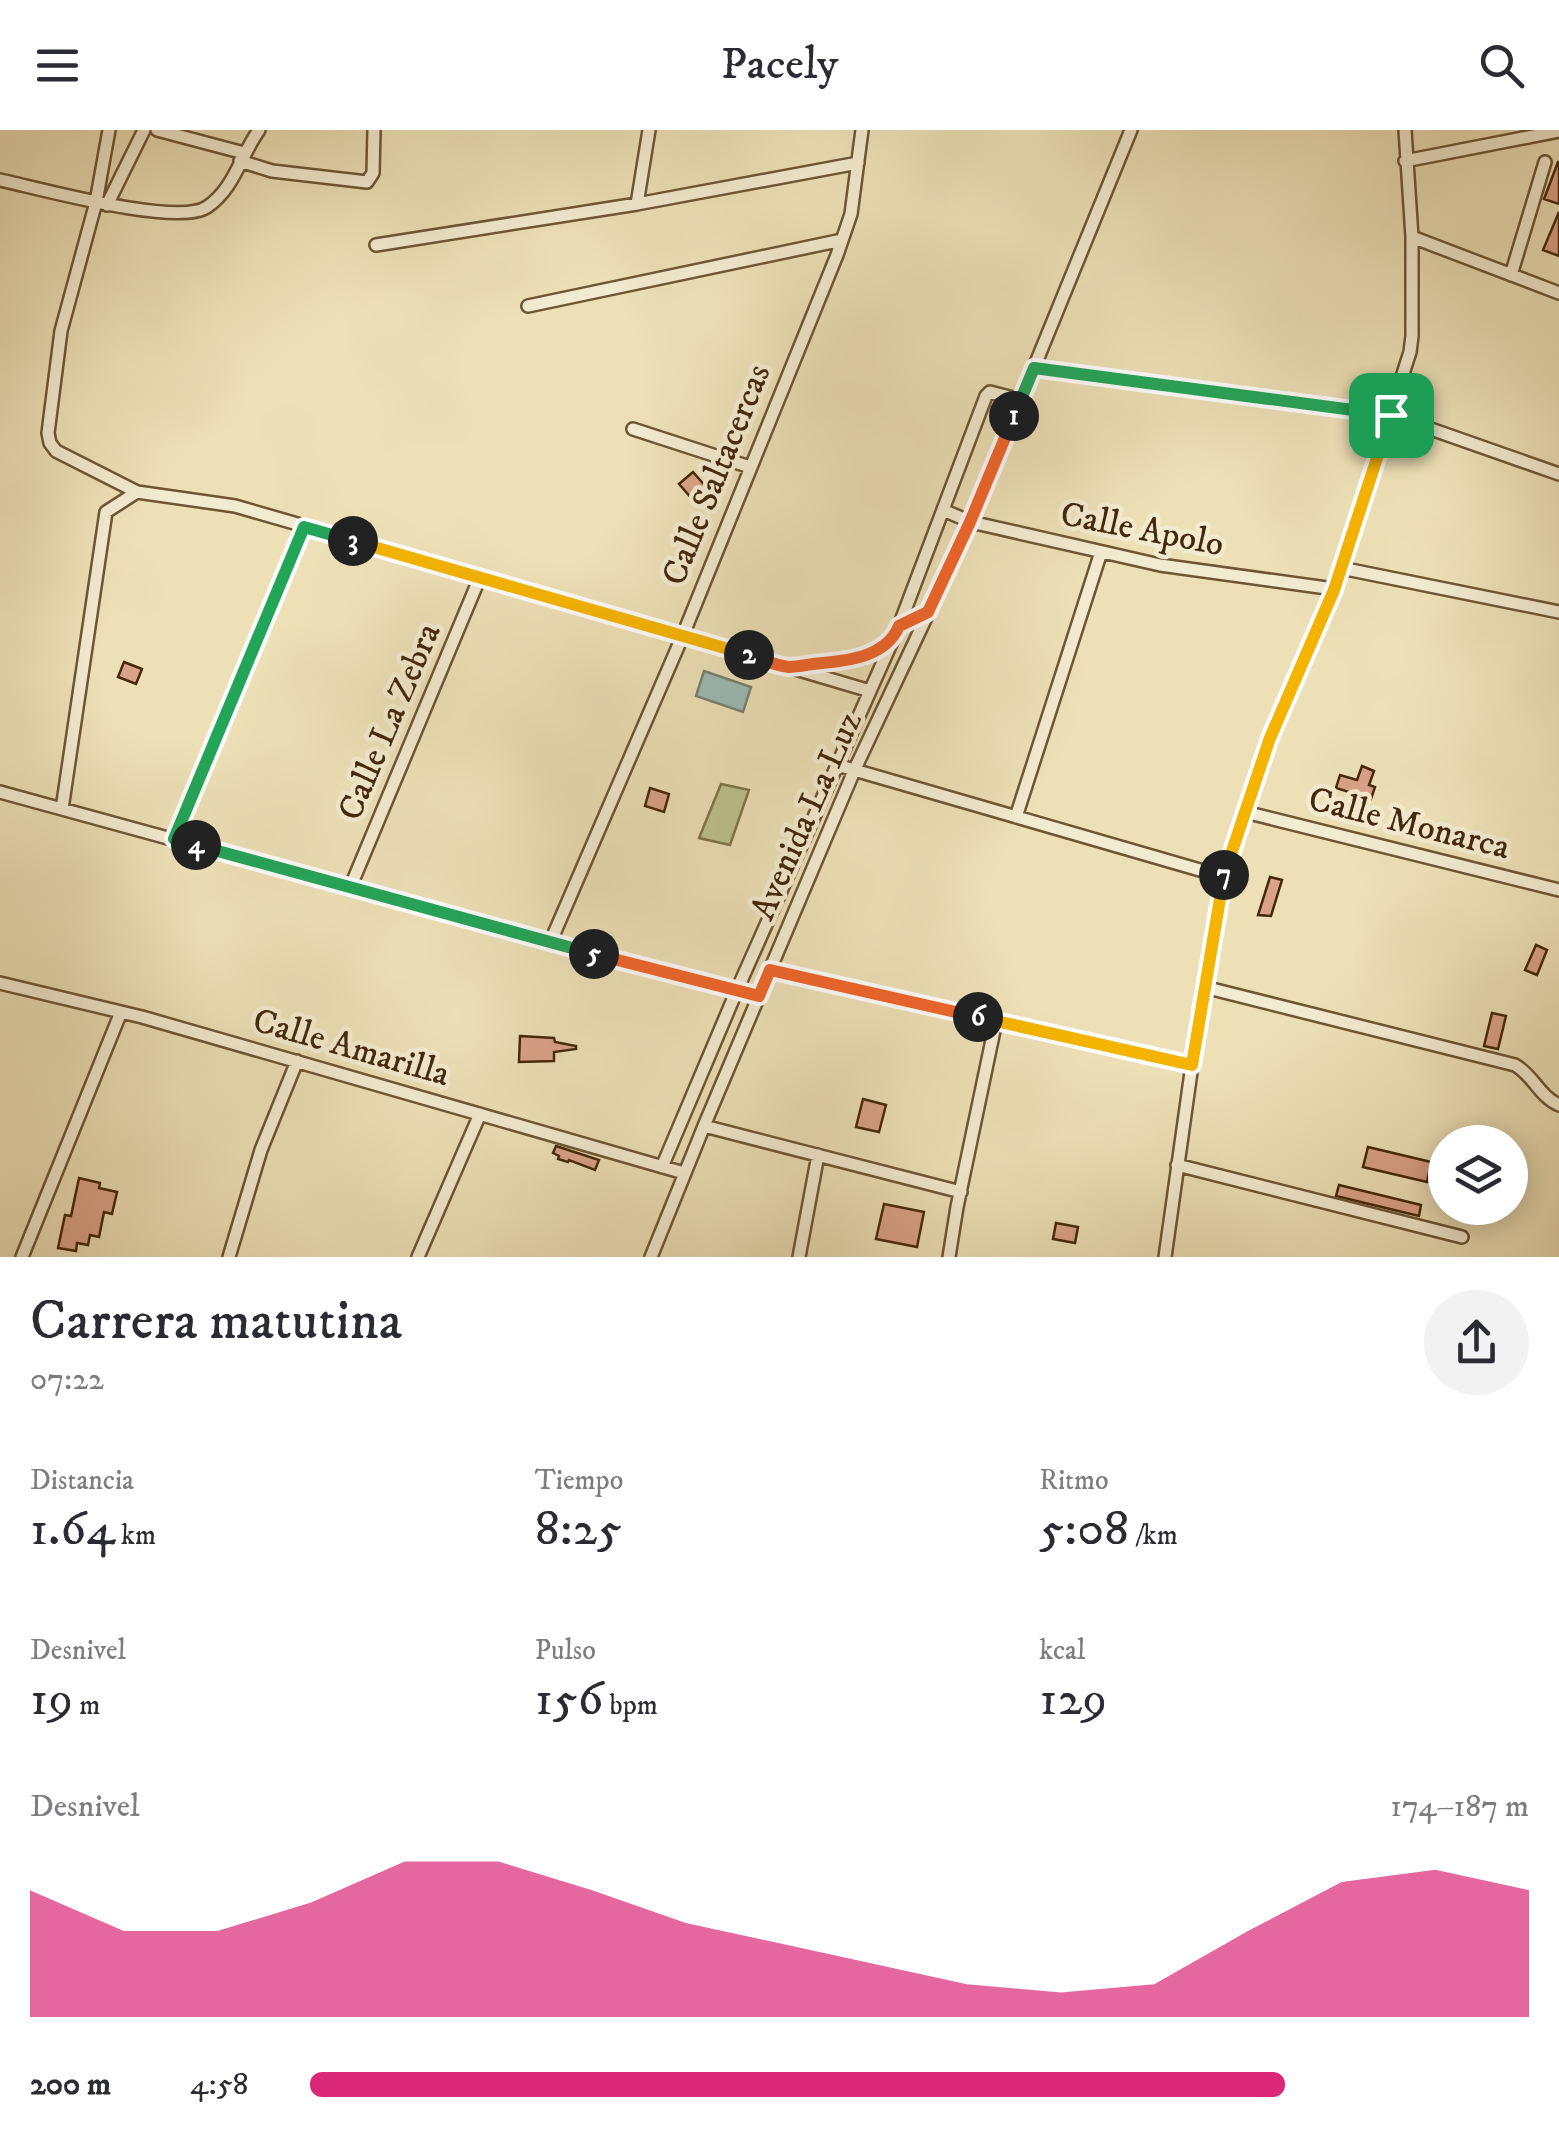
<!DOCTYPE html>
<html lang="es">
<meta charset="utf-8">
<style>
body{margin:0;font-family:"IM FELL DW Pica",serif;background:#f2f2f3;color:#2b2b33;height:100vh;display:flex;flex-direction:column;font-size:38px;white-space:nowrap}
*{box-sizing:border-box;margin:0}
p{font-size:32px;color:#7c7c81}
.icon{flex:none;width:55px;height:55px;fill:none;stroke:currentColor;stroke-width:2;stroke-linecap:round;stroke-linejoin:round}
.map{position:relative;height:1127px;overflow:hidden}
.details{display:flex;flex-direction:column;background:#fff;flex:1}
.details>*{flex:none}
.buttons{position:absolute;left:1428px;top:995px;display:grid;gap:20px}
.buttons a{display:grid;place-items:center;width:100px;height:100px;border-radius:50%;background:#fff;box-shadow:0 5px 25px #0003;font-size:50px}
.pin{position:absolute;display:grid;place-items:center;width:85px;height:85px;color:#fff;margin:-42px;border-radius:20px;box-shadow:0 5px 15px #0006}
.km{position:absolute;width:50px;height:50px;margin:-25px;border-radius:50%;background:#222;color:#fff;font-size:28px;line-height:50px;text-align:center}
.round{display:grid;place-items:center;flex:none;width:105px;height:105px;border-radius:52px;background:#f2f2f3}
.head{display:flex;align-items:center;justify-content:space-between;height:170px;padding:0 30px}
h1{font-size:55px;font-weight:600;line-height:75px}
.metrics{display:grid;grid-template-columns:repeat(3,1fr);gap:15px;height:170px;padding:10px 30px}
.metrics div{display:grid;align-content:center}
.metrics b{font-size:50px;font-weight:600}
.metrics small{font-size:28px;font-weight:400}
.metrics p{font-size:28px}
.chart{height:280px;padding:20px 30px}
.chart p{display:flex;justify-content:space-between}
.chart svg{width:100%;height:180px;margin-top:10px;fill:#db2777;opacity:.7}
ul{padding:0 30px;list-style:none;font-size:32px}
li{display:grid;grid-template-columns:160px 120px 1fr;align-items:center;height:75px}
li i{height:25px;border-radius:12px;background:#db2777}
header{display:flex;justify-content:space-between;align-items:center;height:130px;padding:0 30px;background:#fff;font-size:45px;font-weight:600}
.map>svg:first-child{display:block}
.green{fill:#bcc18c;stroke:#80744b;stroke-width:2.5}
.water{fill:#9bbbb5;stroke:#788071;stroke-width:2.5}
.building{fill:#daa288;stroke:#44280a;stroke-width:2.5}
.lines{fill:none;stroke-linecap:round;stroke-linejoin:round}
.minor-casing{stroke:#6e5635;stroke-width:16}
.minor{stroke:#f3ebd0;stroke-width:11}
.split-1-casing{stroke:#fff;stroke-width:20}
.split-2-casing{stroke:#fff;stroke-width:20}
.split-3-casing{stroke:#fff;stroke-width:20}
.split-4-casing{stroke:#fff;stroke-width:20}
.split-5-casing{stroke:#fff;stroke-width:20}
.split-6-casing{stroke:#fff;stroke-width:20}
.split-7-casing{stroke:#fff;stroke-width:20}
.split-8-casing{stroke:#fff;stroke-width:20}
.split-1{stroke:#22a559;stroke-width:12}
.split-2{stroke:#f0652b;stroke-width:12}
.split-3{stroke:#f5b400;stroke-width:12}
.split-4{stroke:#22a559;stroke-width:12}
.split-5{stroke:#22a559;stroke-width:12}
.split-6{stroke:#f0652b;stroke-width:12}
.split-7{stroke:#f5b400;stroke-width:12}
.split-8{stroke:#f5b400;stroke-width:12}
.labels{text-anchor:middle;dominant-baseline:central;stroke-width:9;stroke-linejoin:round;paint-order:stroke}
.street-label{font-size:35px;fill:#44280a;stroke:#f3ebd0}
</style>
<header><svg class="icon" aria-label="menu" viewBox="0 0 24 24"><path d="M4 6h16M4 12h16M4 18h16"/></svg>Pacely<svg class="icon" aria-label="search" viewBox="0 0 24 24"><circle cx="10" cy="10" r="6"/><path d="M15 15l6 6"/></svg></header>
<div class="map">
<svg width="1559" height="1127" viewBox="0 0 1559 1127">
<rect width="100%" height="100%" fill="#ede0b7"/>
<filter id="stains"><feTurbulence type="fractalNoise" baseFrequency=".002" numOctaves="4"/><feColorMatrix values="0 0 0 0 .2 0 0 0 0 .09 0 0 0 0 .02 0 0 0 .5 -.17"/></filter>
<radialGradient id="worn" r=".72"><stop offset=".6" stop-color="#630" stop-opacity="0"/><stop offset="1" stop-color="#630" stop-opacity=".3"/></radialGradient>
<path class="green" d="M721 654 749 660 730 715 699 708Z"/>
<path class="water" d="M704 541 751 557 743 582 696 566Z"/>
<path class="building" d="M1558 32H1559V74L1544 69Z
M1559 82V126L1543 120Z
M693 342 707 358 693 370 679 354Z
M124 532 142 539 136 554 118 547Z
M1362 636 1374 641 1369 655 1375 657 1371 669 1336 658 1340 645 1357 650Z
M650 658 669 664 664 682 645 676Z
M1270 747 1282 750 1271 786 1258 785Z
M1536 815 1547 820 1537 845 1525 840Z
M1492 883 1506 886 1498 919 1484 916Z
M520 906 554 908 555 912 576 916V919L554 922V931L519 932Z
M863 969 886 975 879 1002 856 997Z
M556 1016 599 1030 595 1040 569 1030 568 1032 558 1029 559 1026 553 1023Z
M1368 1017 1431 1032 1427 1052 1363 1037Z
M79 1048 100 1053 99 1058 117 1062 112 1084 104 1082 99 1107 90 1105 88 1115 77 1113 76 1121 58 1118 65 1085 71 1086Z
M1339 1055 1421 1075 1419 1086 1336 1066Z
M884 1074 924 1082 917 1117 876 1109Z
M1056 1093 1078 1097 1075 1113 1053 1109Z"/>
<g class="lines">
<defs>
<path id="minor" d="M109 0 96 72 61 201 48 303 50 313 56 321 137 362
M157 0 244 23
M240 31 272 41 367 52 373 43 374 0
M1405 31 1559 1
M0 50C38 58 177 97 207 77 234 59 241 25 259 0
M637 74 649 0
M107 75 144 0
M1412 107 1559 163
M376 115 637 74 858 33
M1511 145 1545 32
M528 176 842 110
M1034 238 1391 285 1559 344
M633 299 750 337
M943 380 971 392 1160 435 1334 459
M1341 438 1559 482
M797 536C833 532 863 533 892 508
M837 635 1224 747
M0 662 550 813 759 866
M62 679 106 382 137 362 235 376 630 490 870 561
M1245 682 1559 760
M1016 687 1101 422
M174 709 304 397
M350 758 480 447
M550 813 683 505 837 125 851 84 862 0
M770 840 1192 935
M0 853 142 887 684 1043
M1204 857 1515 935C1533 945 1539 966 1559 975
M704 996 961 1062
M1177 1035 1462 1107
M662 1037 737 860 899 496 986 266 990 262 1021 270
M22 1127 121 882
M229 1127 261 1020 297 931
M418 1127 480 984
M651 1127 704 996 854 641 971 392 1131 0
M799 1127 818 1025
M949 1127 957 1077 996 891
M1165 1127 1192 935 1224 747 1270 608 1334 459 1410 222 1412 206V107L1405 0"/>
</defs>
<use href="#minor" class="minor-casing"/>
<use href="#minor" class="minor"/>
</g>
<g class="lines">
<defs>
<path id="split-1" d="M1014 286 1034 238 1391 285"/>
<path id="split-2" d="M749 525C762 529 776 536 789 537 797 537 806 535 813 534 844 531 885 529 899 496L928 482 970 392 1014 286"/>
<path id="split-3" d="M353 411 749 525"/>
<path id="split-4" d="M196 715 174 709 304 397 353 411"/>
<path id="split-5" d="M196 715 594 824"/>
<path id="split-6" d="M594 824 759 866 770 840 978 887"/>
<path id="split-7" d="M978 887 1192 935 1224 745"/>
<path id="split-8" d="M1224 745 1270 608 1334 460 1391 285"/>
</defs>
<use href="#split-1" class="split-1-casing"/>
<use href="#split-2" class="split-2-casing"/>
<use href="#split-3" class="split-3-casing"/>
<use href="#split-4" class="split-4-casing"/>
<use href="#split-5" class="split-5-casing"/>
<use href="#split-6" class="split-6-casing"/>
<use href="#split-7" class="split-7-casing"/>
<use href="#split-8" class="split-8-casing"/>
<use href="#split-1" class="split-1"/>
<use href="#split-2" class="split-2"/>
<use href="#split-3" class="split-3"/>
<use href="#split-4" class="split-4"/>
<use href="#split-5" class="split-5"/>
<use href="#split-6" class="split-6"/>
<use href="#split-7" class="split-7"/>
<use href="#split-8" class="split-8"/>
</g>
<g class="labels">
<g class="street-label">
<text transform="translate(717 345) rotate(-68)">Calle Saltacercas</text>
<text transform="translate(1142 400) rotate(11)">Calle Apolo</text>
<text transform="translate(390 592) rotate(-67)">Calle La Zebra</text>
<text transform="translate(807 686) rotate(-66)">Avenida La Luz</text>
<text transform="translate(1409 694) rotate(14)">Calle Monarca</text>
<text transform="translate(351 918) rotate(16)">Calle Amarilla</text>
</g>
</g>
<rect width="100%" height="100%" filter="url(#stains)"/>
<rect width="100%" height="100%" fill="url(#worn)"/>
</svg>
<div class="buttons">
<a><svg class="icon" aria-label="layers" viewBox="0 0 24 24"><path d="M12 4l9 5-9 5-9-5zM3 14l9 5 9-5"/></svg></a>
</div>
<div class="pin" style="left:1391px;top:285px;background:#1e9e55"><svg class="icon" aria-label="arrive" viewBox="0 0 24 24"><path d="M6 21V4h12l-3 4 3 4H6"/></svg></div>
<b class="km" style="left:1014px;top:286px">1</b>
<b class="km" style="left:749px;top:525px">2</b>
<b class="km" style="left:353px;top:411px">3</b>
<b class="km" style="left:196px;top:715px">4</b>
<b class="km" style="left:594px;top:824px">5</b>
<b class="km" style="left:978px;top:887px">6</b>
<b class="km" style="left:1224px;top:745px">7</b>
</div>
<section class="details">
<div class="head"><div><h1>Carrera matutina</h1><p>07:22</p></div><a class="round"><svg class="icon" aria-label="share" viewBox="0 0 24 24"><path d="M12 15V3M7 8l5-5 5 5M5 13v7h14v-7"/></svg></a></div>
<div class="metrics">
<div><p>Distancia</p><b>1.64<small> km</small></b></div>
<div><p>Tiempo</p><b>8:25</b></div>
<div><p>Ritmo</p><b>5:08<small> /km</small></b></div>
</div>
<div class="metrics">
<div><p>Desnivel</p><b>19<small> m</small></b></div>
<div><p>Pulso</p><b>156<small> bpm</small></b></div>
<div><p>kcal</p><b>129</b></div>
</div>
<div class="chart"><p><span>Desnivel</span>174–187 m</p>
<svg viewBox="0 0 160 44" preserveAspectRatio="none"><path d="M0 44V13L10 23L20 23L30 16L40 6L50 6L60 13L70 21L80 26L90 31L100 36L110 38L120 36L130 23L140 11L150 8L160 13V44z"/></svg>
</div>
<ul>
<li><b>200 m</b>4:58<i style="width:80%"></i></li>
</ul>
</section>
